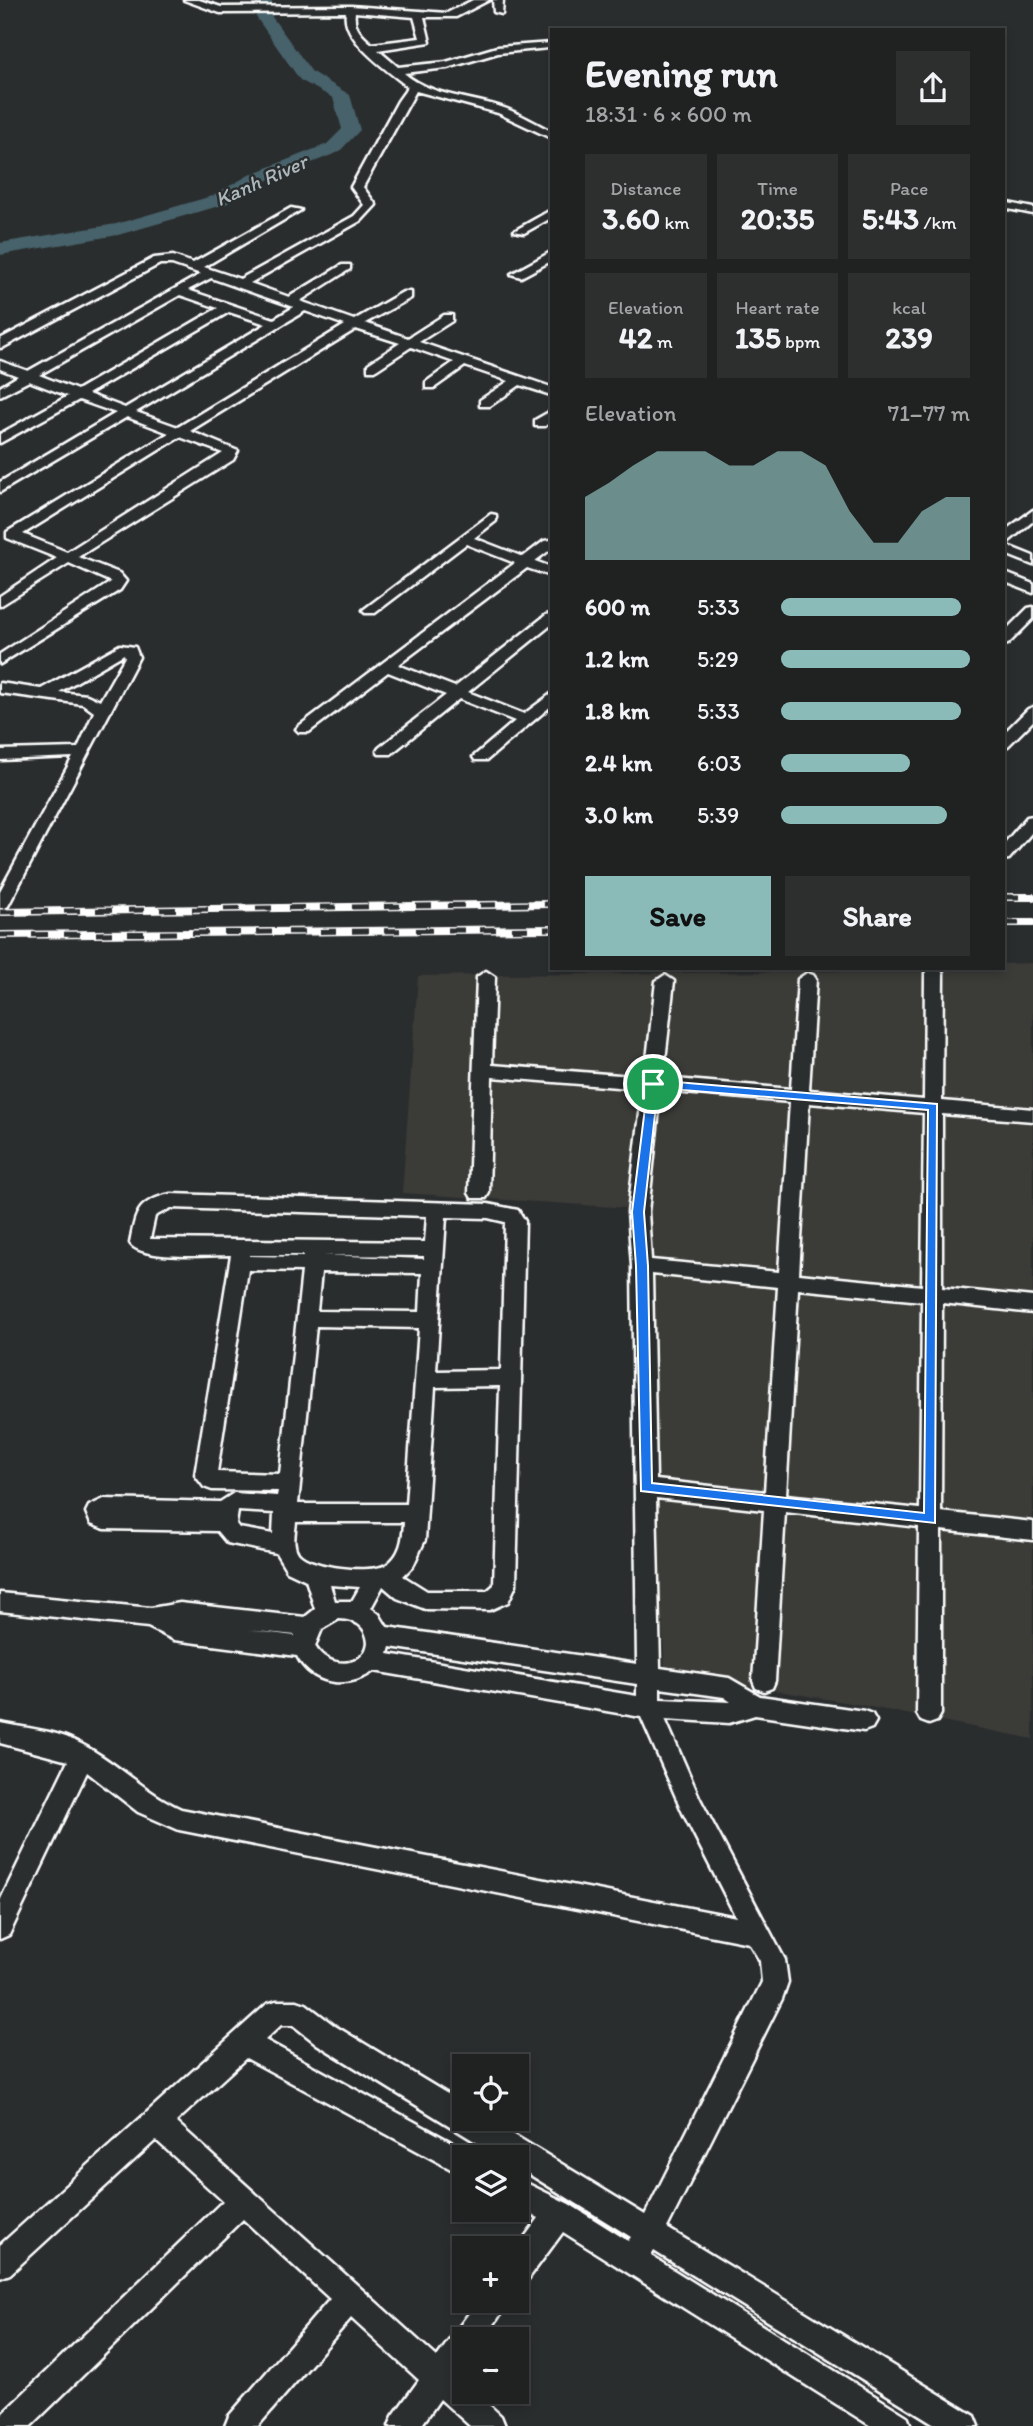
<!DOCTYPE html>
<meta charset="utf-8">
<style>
body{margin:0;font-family:Itim,sans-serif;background:#2d2f2f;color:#f1f3f6;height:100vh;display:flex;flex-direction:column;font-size:26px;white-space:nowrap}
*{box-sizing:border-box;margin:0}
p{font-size:23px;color:#a2a4a5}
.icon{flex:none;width:38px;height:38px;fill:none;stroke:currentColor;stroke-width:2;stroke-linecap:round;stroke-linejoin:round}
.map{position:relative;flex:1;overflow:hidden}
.details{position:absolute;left:550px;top:28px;width:455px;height:942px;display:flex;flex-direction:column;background:#202222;border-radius:0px;box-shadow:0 4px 10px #0003,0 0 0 2px #3d3f40}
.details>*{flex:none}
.fabs{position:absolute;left:452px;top:2054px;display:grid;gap:14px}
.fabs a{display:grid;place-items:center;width:77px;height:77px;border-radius:0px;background:#202222;box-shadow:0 4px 10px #0003,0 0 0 2px #3d3f40;font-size:35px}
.pin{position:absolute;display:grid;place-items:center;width:60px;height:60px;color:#fff;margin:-30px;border:4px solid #fff;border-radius:50%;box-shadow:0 2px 7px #0007}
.round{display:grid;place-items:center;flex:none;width:74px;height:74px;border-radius:0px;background:#2d2f2f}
.headline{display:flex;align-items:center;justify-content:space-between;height:119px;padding:0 35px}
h1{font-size:38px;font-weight:700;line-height:52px}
.metrics{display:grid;grid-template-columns:repeat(3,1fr);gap:10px;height:119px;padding:7px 35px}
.metrics div{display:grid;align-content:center;border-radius:0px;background:#2d2f2f;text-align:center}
.metrics b{font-size:30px;font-weight:700}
.metrics small{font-size:19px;font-weight:400}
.metrics p{font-size:19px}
.chart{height:196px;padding:14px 35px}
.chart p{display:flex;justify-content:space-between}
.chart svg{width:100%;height:126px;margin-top:7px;fill:#8bbbb9;opacity:.7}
.cta{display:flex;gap:14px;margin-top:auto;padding:14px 35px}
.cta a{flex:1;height:80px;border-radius:0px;background:#8bbbb9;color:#111;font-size:28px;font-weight:700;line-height:80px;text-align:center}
.cta a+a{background:#2d2f2f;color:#f1f3f6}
ul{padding:0 35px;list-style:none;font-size:23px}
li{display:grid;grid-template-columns:112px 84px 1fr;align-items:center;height:52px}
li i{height:18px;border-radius:9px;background:#8bbbb9}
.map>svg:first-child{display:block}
.built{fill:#3b3b37}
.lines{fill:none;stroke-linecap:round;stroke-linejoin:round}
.river{fill:#47626b;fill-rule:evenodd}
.minor-casing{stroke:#fff;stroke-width:5}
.minor{fill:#2a2d2e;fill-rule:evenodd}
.rail-casing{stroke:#fff;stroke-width:8}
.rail{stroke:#2a2d2e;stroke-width:5;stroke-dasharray:16;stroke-linecap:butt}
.route{fill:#1a73e8;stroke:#fff;stroke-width:2;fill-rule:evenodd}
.labels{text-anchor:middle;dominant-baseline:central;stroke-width:5;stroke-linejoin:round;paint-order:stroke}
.far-water-label{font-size:21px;font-style:italic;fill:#acb8bc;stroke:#2a2d2e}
</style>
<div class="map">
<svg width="1033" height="2426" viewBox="0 0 1033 2426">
<rect width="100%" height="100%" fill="#2a2d2e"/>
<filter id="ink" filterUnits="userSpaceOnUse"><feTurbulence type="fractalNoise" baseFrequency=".0143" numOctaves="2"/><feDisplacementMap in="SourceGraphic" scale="14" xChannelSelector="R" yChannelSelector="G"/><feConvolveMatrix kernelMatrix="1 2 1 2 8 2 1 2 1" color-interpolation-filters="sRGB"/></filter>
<g filter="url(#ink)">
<path class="built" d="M1033 963V1739L850 1703 665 1672 653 1463 643 1209 402 1193 418 976 854 971 1003 968V964Z"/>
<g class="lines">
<path class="river" d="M256 0H272V17L312 72 350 95 360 130 339 152 261 183 226 204 118 235 0 255V243L116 224 212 196 249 175 327 144 342 129 333 98 300 80 256 17Z"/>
<defs>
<path id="minor" d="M184 0H199L221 7 351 6 447 13 473 0H489L456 17H424L430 42 378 50 398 67 446 62 497 47 551 43 549 48 498 53 447 68 404 73C433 98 472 96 507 109 522 115 537 124 551 131V138L498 113 416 91 363 187 376 205 374 207 362 220 250 283 289 297 342 265H350V269L300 301 354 320 403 292H411V298L365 323 408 338 444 315H452V321L419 342 551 387V395L520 385 490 406H480V400L509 381 465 366 434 388H426V382L454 362 411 347 376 370H368V364L400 343 356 329 190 431 238 451 233 460 78 557 119 573 126 581 120 590 0 664V654L111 582 69 563 0 606V596L57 558 7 538V532L169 433 127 417 0 492V482L116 413 79 400 0 443V434L68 396 29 381 0 396V387L18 376 0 369V361L28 371 201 274 172 264H160L4 347 0 348V339L154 258 173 256 193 263 291 208 301 210 204 267 240 279 354 216 364 205 351 187 398 101 408 87C389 71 341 40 346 12L220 13ZM355 12 414 17 420 38 372 44C361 35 353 27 355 12ZM211 278 294 307 274 319 188 290ZM180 295 218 308 77 390 39 375ZM305 311 345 325 178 427 136 412ZM229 312 266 324 125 408 88 394ZM180 437 223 453 67 552 23 534Z
M493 0H503L502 14 494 12Z
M1003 202 1033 208V214L1003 208Z
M551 210V218L524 233 514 231Z
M551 252V261L521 277 511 274Z
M551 411V421L545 426H535V420Z
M1033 510V521L1008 542 1003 543V532Z
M491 514 496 515V521L474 538 523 557 544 541 551 540V549L535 561 551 567V576L527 568 398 665 455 687 546 615 551 614V625L468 692 524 714 551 694V706L487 760H475L473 757 515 721 459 699 391 754H379L377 751 379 748 446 695 388 672 309 732H299L296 729 299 726 515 563 466 544 375 613H365L363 610Z
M1003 544 1033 556V565L1003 553Z
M1003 572 1033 584V593L1003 581Z
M1033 607V619L1008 644 1003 645V633L1028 608Z
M120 645 135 647 139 657 8 906 0 911V891L73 757 0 760V750L78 748 94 712 83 704 0 693V683L41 689ZM124 654 125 657 100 701 87 695 59 692Z
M1033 707V721L1008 746 1003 748V734L1028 709Z
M1033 816V831L1009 859 1003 860V845L1027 817Z
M932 968 940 969 943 973 942 1101 1033 1109V1121L942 1114V1288L1033 1297V1313L942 1303 941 1512 1033 1522V1540L941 1530V1714L937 1721 929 1724 921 1721 917 1714 919 1527 785 1512 775 1681 772 1688 764 1691 756 1688 753 1681 764 1510 656 1498 660 1668 729 1678 760 1696 864 1711 872 1714 876 1721 872 1728 864 1731 755 1715 729 1723 665 1719 700 1799 785 1960 788 1982 782 1999 667 2228 975 2416 979 2426H938L654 2251 651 2256 907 2416 911 2426H871L563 2232 526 2282 516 2286V2249L539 2218 516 2206V2178L569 2204 628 2241 631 2237 516 2166V2158H502L317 2044 293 2025H281L265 2040 473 2154 475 2158H464V2176L246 2058 176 2122 437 2357 478 2301H509L484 2340H464V2368L457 2376 464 2382V2392H475L501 2416 505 2426H470L440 2399 421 2426H389L393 2416 419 2380 351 2318 258 2426H225L229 2416 330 2299 243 2219 31 2426H0V2416L223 2201 156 2140 10 2274 0 2278V2245L267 2004 276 2001H297L306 2004 335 2026 464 2104V2119H488L645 2215 762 1982 760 1961 749 1943 179 1830 138 1812 87 1772 9 1935 0 1939V1901L68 1761 0 1743V1723C24 1728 53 1730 75 1741 114 1759 142 1791 181 1809L736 1917 683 1813 641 1717 374 1671C347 1690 312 1685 297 1656L174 1640 148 1627 0 1611V1593L151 1608 180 1603 305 1617 315 1609 306 1580 287 1571 276 1553 227 1543 217 1531 104 1529 91 1524 86 1512 89 1506 104 1499 220 1502 234 1493 277 1496 278 1491 212 1490 204 1487 195 1475 231 1255C210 1255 140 1261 130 1243 136 1212 137 1201 171 1194L488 1204 518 1210 525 1221 516 1585 508 1602 490 1610 425 1609 397 1598 383 1586 371 1608 379 1614 387 1627 637 1664 632 1266 628 1212 643 1089 492 1077 489 1193 486 1198H472L469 1193 477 977 486 971 495 977 492 1065 645 1077 656 981 665 975 674 981 663 1078 791 1089 798 979 807 973 813 975 816 979 809 1090 924 1100 925 973ZM661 1091 790 1102 779 1272 651 1260 648 1212ZM809 1103 924 1113 922 1286 799 1274ZM171 1208 427 1216 425 1242 150 1239 155 1216ZM446 1217 488 1218 505 1222 501 1370 436 1371ZM303 1255V1257L250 1256V1255ZM323 1255 424 1256V1259ZM248 1270 302 1271 280 1474 217 1472ZM321 1272 422 1273 420 1312 317 1311ZM652 1274 778 1287 765 1492 656 1480ZM798 1289 922 1301 920 1509 786 1495ZM316 1326 419 1328 406 1504H298ZM500 1386 494 1585 487 1591H427L403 1576 413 1566 425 1540 435 1387ZM238 1511 274 1513 273 1534 239 1528 236 1524ZM296 1522H404C403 1539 401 1555 386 1565 371 1574 309 1568 298 1553 292 1544 295 1533 296 1522ZM330 1585 360 1587 352 1601H335ZM339 1619C355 1620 366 1625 368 1642 365 1669 327 1669 315 1646L322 1629ZM248 1630 295 1635V1636ZM390 1647 637 1684V1696L388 1654ZM660 1688 724 1697 731 1702 660 1699Z"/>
</defs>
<use href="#minor" class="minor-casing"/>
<use href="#minor" class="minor"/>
<defs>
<path id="rail" d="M1003 897H1033
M0 912 551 904
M1003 923H1033
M0 935 551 929"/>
</defs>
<use href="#rail" class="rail-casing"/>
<use href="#rail" class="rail"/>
</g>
</g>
<path class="route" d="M653 1080 937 1104 935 1523 641 1491 636 1266 632 1212 648 1084ZM658 1088 928 1110 924 1513 652 1483 648 1266 644 1212Z"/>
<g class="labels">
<g class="far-water-label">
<text transform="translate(261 180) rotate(-24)">Kanh River</text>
</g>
</g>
</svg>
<div class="fabs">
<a><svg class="icon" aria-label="locate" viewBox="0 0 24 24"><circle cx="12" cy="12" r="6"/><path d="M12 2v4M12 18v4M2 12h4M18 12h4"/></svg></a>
<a><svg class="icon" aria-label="layers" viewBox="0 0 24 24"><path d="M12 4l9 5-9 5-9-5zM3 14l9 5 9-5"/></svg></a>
<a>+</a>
<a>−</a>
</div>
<div class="pin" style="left:653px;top:1084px;background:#1e9e55"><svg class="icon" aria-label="arrive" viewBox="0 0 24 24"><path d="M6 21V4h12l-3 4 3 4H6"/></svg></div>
<section class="details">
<div class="headline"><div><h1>Evening run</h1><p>18:31 · 6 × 600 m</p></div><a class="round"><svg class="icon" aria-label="share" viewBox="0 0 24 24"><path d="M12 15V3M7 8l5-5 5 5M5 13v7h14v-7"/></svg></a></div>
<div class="metrics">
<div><p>Distance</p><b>3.60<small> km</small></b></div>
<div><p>Time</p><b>20:35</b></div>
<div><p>Pace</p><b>5:43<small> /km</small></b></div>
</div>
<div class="metrics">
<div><p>Elevation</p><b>42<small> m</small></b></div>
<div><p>Heart rate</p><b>135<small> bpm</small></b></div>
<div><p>kcal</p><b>239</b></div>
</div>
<div class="chart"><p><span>Elevation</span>71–77 m</p>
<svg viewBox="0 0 160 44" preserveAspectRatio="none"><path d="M0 44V22L10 17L20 11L30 6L40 6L50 6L60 11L70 11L80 6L90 6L100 11L110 27L120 38L130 38L140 27L150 22L160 22V44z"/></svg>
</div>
<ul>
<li><b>600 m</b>5:33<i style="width:95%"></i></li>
<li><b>1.2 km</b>5:29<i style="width:100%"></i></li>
<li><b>1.8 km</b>5:33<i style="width:95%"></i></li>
<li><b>2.4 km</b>6:03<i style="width:68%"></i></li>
<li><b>3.0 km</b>5:39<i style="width:88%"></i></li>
</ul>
<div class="cta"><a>Save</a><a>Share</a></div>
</section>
</div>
